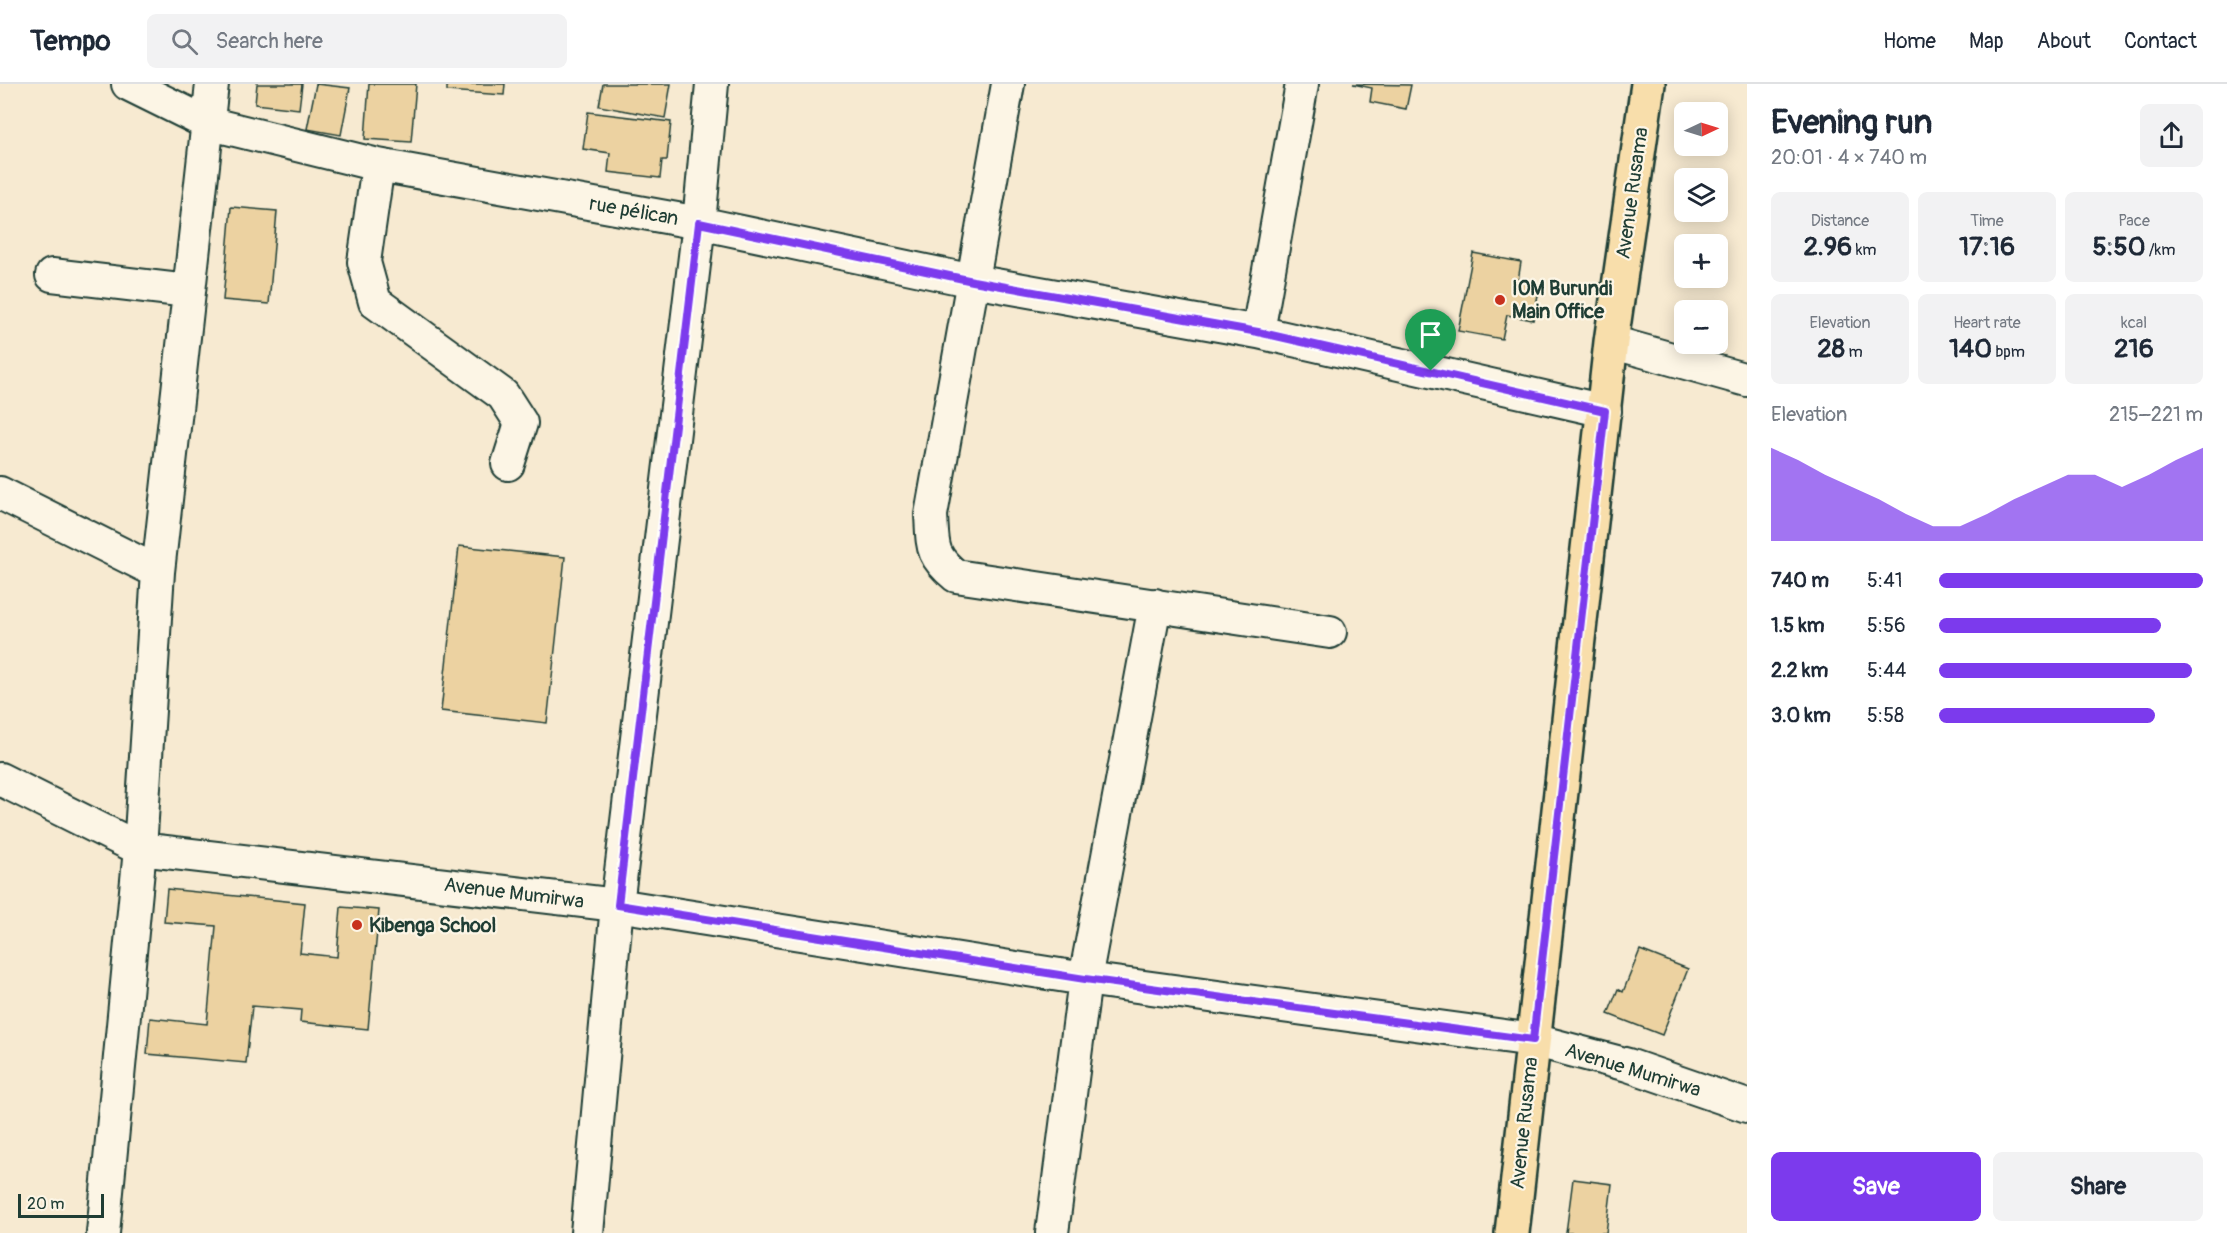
<!DOCTYPE html>
<meta charset="utf-8">
<style>
body{margin:0;font-family:Pangolin,sans-serif;background:#f2f2f3;color:#1f2937;height:100vh;display:flex;flex-direction:column;font-size:22px;white-space:nowrap}
*{box-sizing:border-box;margin:0}
p{font-size:20px;color:#747a83}
.icon{flex:none;width:33px;height:33px;fill:none;stroke:currentColor;stroke-width:2;stroke-linecap:round;stroke-linejoin:round}
.map{position:relative;flex:1;overflow:hidden}
.side{display:flex;flex-direction:column;background:#fff;width:480px}
.side>*{flex:none}
.needle{width:39px;rotate:86deg}
.controls{position:absolute;left:1674px;top:18px;display:grid;gap:12px}
.controls a{display:grid;place-items:center;width:54px;height:54px;border-radius:9px;background:#fff;box-shadow:0 3px 15px #0003;font-size:30px}
.scale{position:absolute;left:18px;bottom:15px;width:86px;box-sizing:border-box;padding-left:6px;border:3px solid #1f3d34;border-top:0;font-size:16px;line-height:21px;white-space:nowrap;color:#1f3d34;-webkit-text-stroke:4px #fcf5e5;paint-order:stroke}
.pin{position:absolute;display:grid;place-items:center;width:51px;height:51px;color:#fff;margin:-62px -26px;border-radius:50% 50% 50% 0;rotate:-45deg;box-shadow:0 0 6px #0007}
.pin .icon{rotate:45deg}
.round{display:grid;place-items:center;flex:none;width:63px;height:63px;border-radius:9px;background:#f2f2f3}
.headline{display:flex;align-items:center;justify-content:space-between;height:102px;padding:0 24px}
h1{font-size:33px;font-weight:800;line-height:45px}
.stats{display:grid;grid-template-columns:repeat(3,1fr);gap:9px;height:102px;padding:6px 24px}
.stats div{display:grid;align-content:center;border-radius:9px;background:#f2f2f3;text-align:center}
.stats b{font-size:26px;font-weight:800}
.stats small{font-size:16px;font-weight:400}
.stats p{font-size:16px}
.chart{height:168px;padding:12px 24px}
.chart p{display:flex;justify-content:space-between}
.chart svg{width:100%;height:108px;margin-top:6px;fill:#7c3aed;opacity:.7}
.primary-button{display:flex;gap:12px;margin-top:auto;padding:12px 24px}
.primary-button a{flex:1;height:69px;border-radius:9px;background:#7c3aed;color:#fff;font-size:24px;font-weight:800;line-height:69px;text-align:center}
.primary-button a+a{background:#f2f2f3;color:#1f2937}
ul{padding:0 24px;list-style:none;font-size:20px}
li{display:grid;grid-template-columns:96px 72px 1fr;align-items:center;height:45px}
li i{height:15px;border-radius:8px;background:#7c3aed}
header{display:flex;align-items:center;gap:36px;box-sizing:border-box;height:84px;padding:0 30px;background:#fff;border-bottom:2px solid #e0e1e3}
header strong{font-size:28px}
nav{display:flex;gap:33px;margin-inline-start:auto;font-size:21px}
.search{width:420px;height:54px;background:#f2f2f3;display:flex;align-items:center;gap:15px;box-sizing:border-box;padding:0 21px;border-radius:9px;color:#747a83;font-size:22px}
main{display:flex;flex:1;min-height:0}
.map>svg:first-child{display:block}
.building{fill:#ecd2a1;stroke:#1f3d34;stroke-width:1.5}
.lines{fill:none;stroke-linecap:round;stroke-linejoin:round}
.minor-casing{stroke:#1f3d34;stroke-width:36}
.major-casing{stroke:#1f3d34;stroke-width:38}
.minor{stroke:#fcf5e5;stroke-width:32}
.major{stroke:#f8deab;stroke-width:33}
.route-casing{stroke:#fff;stroke-width:12}
.route{stroke:#7c3aed;stroke-width:8}
.poi-dot{fill:#c8321e;stroke:#fcf5e5;stroke-width:2}
.labels{text-anchor:middle;dominant-baseline:central;stroke-width:4.5;stroke-linejoin:round;paint-order:stroke}
.street-label{font-size:20px;fill:#1f3d34;stroke:#fcf5e5}
.poi-label{font-size:20px;font-weight:bold;fill:#1f3d34;stroke:#fcf5e5;text-anchor:start}
</style>
<header>
<strong>Tempo</strong>
<div class="search"><svg class="icon" aria-label="search" viewBox="0 0 24 24"><circle cx="10" cy="10" r="6"/><path d="M15 15l6 6"/></svg>Search here</div>
<nav><a>Home</a><a>Map</a><a>About</a><a>Contact</a></nav>
</header>
<main>
<div class="map">
<svg width="1747" height="1149" viewBox="0 0 1747 1149">
<rect width="100%" height="100%" fill="#f7ead1"/>
<filter id="ink" filterUnits="userSpaceOnUse"><feTurbulence type="fractalNoise" baseFrequency=".0167" numOctaves="2"/><feDisplacementMap in="SourceGraphic" scale="12" xChannelSelector="R" yChannelSelector="G"/><feConvolveMatrix kernelMatrix="1 2 1 2 8 2 1 2 1" color-interpolation-filters="sRGB"/></filter>
<g filter="url(#ink)">
<path class="building" d="M257 0H302L299 25 255 20Z
M316 0 350 4 341 51 307 45Z
M369 0H416L411 58 365 55Z
M447 0H505L504 11 447 7Z
M603 0H671L665 34 599 22Z
M1353 0 1411 1 1406 25 1370 18 1372 4Z
M588 28 671 38 667 76H662L660 94 608 88 610 69 583 65Z
M231 123 277 127 269 220 223 216Z
M1473 169 1521 178 1518 197 1540 201 1533 236 1507 231 1502 255 1458 247Z
M459 462 565 473 547 639 441 627Z
M167 805 305 819 300 869 337 873 341 823 379 826 368 945 300 938 301 926 252 922 246 979 147 970 150 934 207 940 216 842 164 838Z
M1640 866 1688 885 1662 951 1608 930 1618 905 1623 908Z
M1573 1095 1612 1100 1606 1149H1566Z"/>
<g class="lines">
<defs>
<path id="minor" d="M128 0 207 39 378 81 699 139 973 197 1258 248 1605 327
M1008 0 931 431C933 462 930 471 956 492L1330 548
M378 81 364 178 375 218 503 311 521 339 508 380
M52 191 188 207
M1258 248 1302 0
M1611 258 1747 296
M0 409 158 488
M0 695 140 765 617 821 1085 895 1533 956 1628 981 1747 1022
M103 1149 140 765 158 488 212 0
M587 1149 617 821 699 139 712 0
M1052 1149 1085 895 1155 521"/>
<path id="major" d="M1512 1149 1611 258 1648 0"/>
</defs>
<use href="#minor" class="minor-casing"/>
<use href="#major" class="major-casing"/>
<use href="#minor" class="minor"/>
<use href="#major" class="major"/>
</g>
</g>
<g class="lines" filter="url(#ink)">
<defs>
<path id="route" d="M699 139 973 197 1258 248 1605 327 1533 956 1085 895 618 821Z"/>
</defs>
<use href="#route" class="route-casing"/>
<use href="#route" class="route"/>
</g>
<g class="poi-dot">
<circle cx="1500" cy="216" r="6"/>
<circle cx="357" cy="841" r="6"/>
</g>
<g class="labels">
<g class="street-label">
<text transform="translate(1632 109) rotate(-82)">Avenue Rusama</text>
<text transform="translate(634 127) rotate(10)">rue pélican</text>
<text transform="translate(514 809) rotate(7)">Avenue Mumirwa</text>
<text transform="translate(1633 986) rotate(17)">Avenue Mumirwa</text>
<text transform="translate(1524 1039) rotate(-84)">Avenue Rusama</text>
</g>
<g class="poi-label">
<text x="1512" y="204">IOM Burundi<tspan x="1512" dy="23">Main Office</tspan></text>
<text x="369" y="841">Kibenga School</text>
</g>
</g>
</svg>
<div class="controls">
<a><svg class="needle" viewBox="-14 -14 28 28"><path d="M0-13l5 13h-10z" fill="#e53935"/><path d="M0 13l5-13h-10z" fill="#747a83"/></svg></a>
<a><svg class="icon" aria-label="layers" viewBox="0 0 24 24"><path d="M12 4l9 5-9 5-9-5zM3 14l9 5 9-5"/></svg></a>
<a>+</a>
<a>−</a>
</div>
<div class="scale">20 m</div>
<div class="pin" style="left:1431px;top:287px;background:#1e9e55"><svg class="icon" aria-label="arrive" viewBox="0 0 24 24"><path d="M6 21V4h12l-3 4 3 4H6"/></svg></div>
</div>
<section class="side">
<div class="headline"><div><h1>Evening run</h1><p>20:01 · 4 × 740 m</p></div><a class="round"><svg class="icon" aria-label="share" viewBox="0 0 24 24"><path d="M12 15V3M7 8l5-5 5 5M5 13v7h14v-7"/></svg></a></div>
<div class="stats">
<div><p>Distance</p><b>2.96<small> km</small></b></div>
<div><p>Time</p><b>17:16</b></div>
<div><p>Pace</p><b>5:50<small> /km</small></b></div>
</div>
<div class="stats">
<div><p>Elevation</p><b>28<small> m</small></b></div>
<div><p>Heart rate</p><b>140<small> bpm</small></b></div>
<div><p>kcal</p><b>216</b></div>
</div>
<div class="chart"><p><span>Elevation</span>215–221 m</p>
<svg viewBox="0 0 160 44" preserveAspectRatio="none"><path d="M0 44V6L10 11L20 17L30 22L40 27L50 33L60 38L70 38L80 33L90 27L100 22L110 17L120 17L130 22L140 17L150 11L160 6V44z"/></svg>
</div>
<ul>
<li><b>740 m</b>5:41<i style="width:100%"></i></li>
<li><b>1.5 km</b>5:56<i style="width:84%"></i></li>
<li><b>2.2 km</b>5:44<i style="width:96%"></i></li>
<li><b>3.0 km</b>5:58<i style="width:82%"></i></li>
</ul>
<div class="primary-button"><a>Save</a><a>Share</a></div>
</section>
</main>
